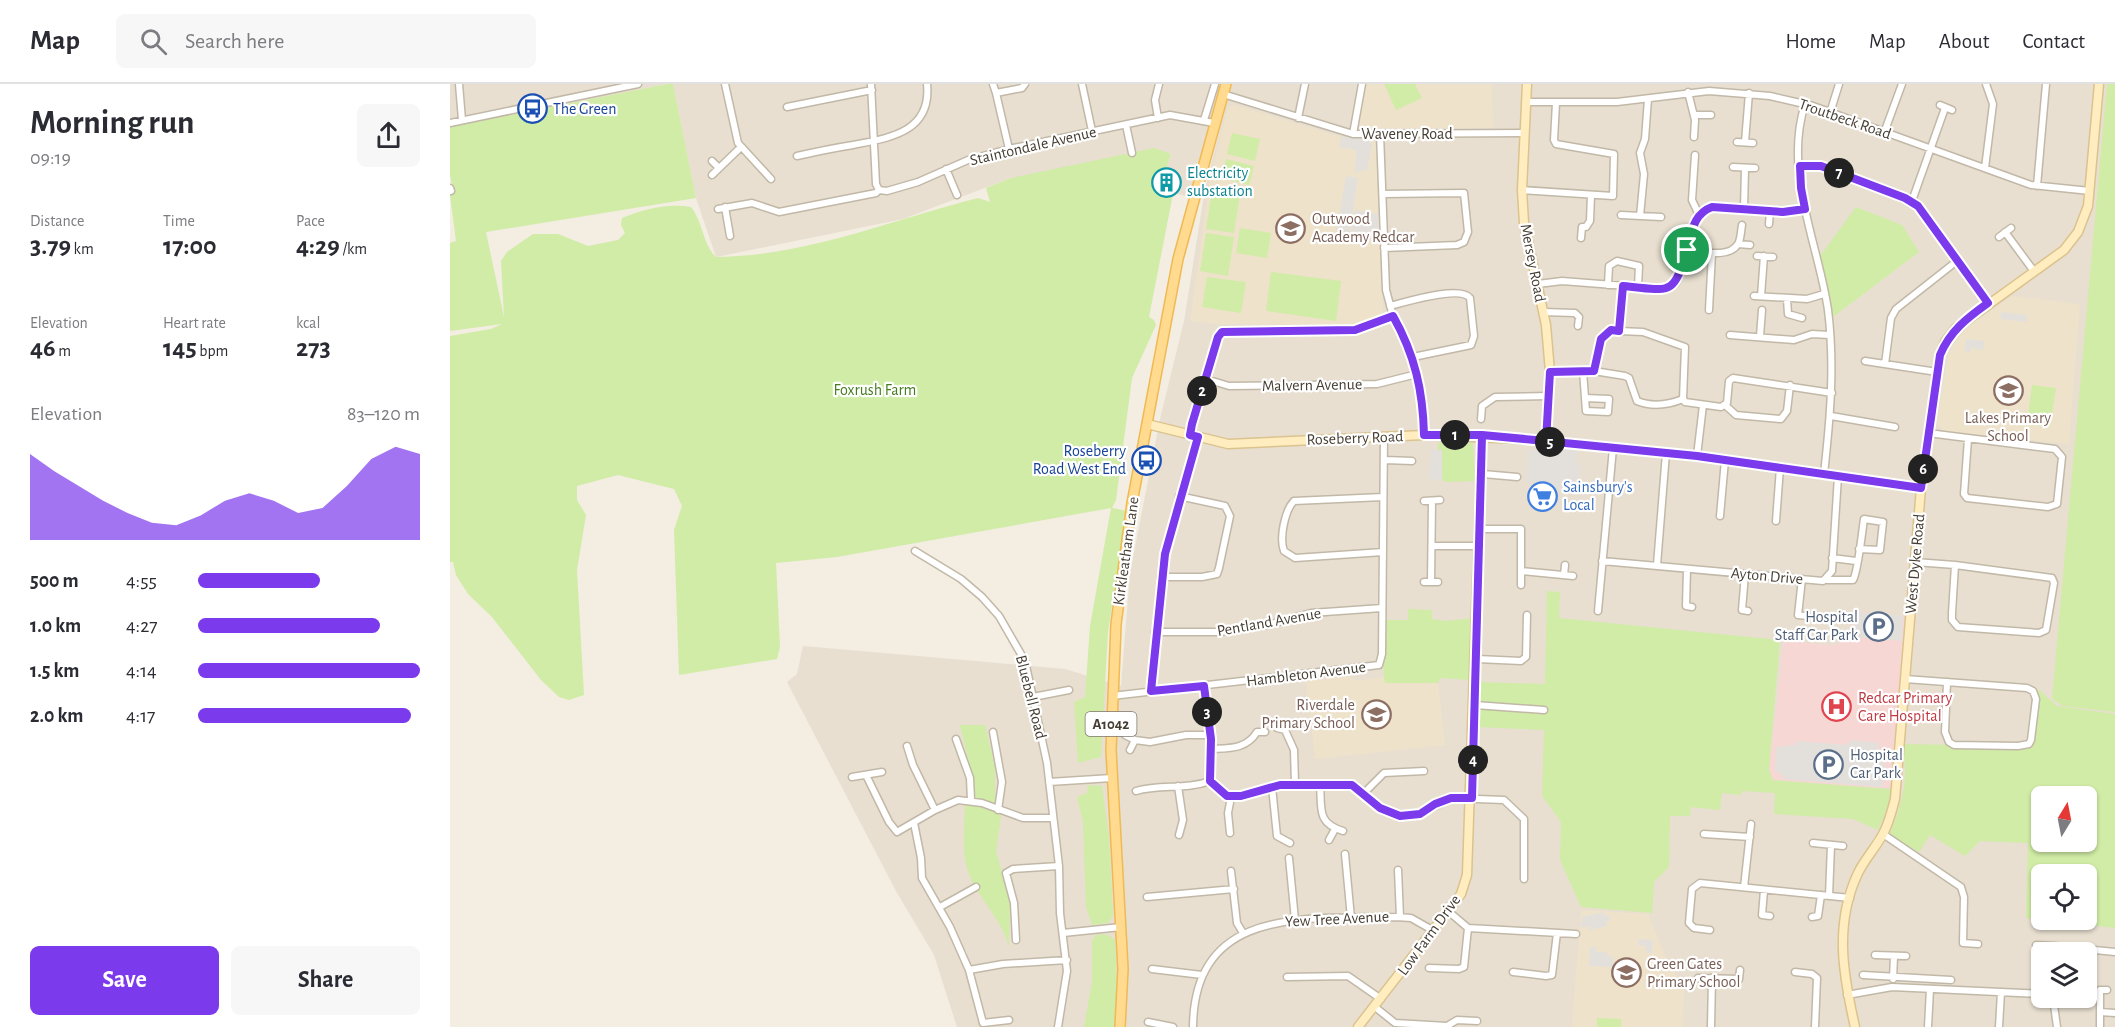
<!DOCTYPE html>
<meta charset="utf-8">
<style>
body{margin:0;font-family:"Alegreya Sans",sans-serif;background:#f7f7f7;color:#2b2b33;height:100vh;display:flex;flex-direction:column;font-size:22px;white-space:nowrap}
*{box-sizing:border-box;margin:0}
p{font-size:20px;color:#7c7c81}
.icon{flex:none;width:33px;height:33px;fill:none;stroke:currentColor;stroke-width:2;stroke-linecap:round;stroke-linejoin:round}
.map{position:relative;flex:1;overflow:hidden}
.panel{display:flex;flex-direction:column;background:#fff;width:450px}
.panel>*{flex:none}
.needle{width:39px;rotate:10deg}
.fabs{position:absolute;left:1581px;top:702px;display:grid;gap:12px}
.fabs a{display:grid;place-items:center;width:66px;height:66px;border-radius:9px;background:#fff;box-shadow:0 2px 4px #0004;font-size:30px}
.pin{position:absolute;display:grid;place-items:center;width:51px;height:51px;color:#fff;margin:-26px;border:3px solid #fff;border-radius:50%;box-shadow:0 2px 6px #0007}
.km{position:absolute;width:30px;height:30px;margin:-15px;border-radius:50%;background:#222;color:#fff;font-size:16px;line-height:30px;text-align:center}
.round{display:grid;place-items:center;flex:none;width:63px;height:63px;border-radius:9px;background:#f7f7f7}
.head{display:flex;align-items:center;justify-content:space-between;height:102px;padding:0 30px}
h1{font-size:33px;font-weight:600;line-height:45px}
.metrics{display:grid;grid-template-columns:repeat(3,1fr);gap:9px;height:102px;padding:6px 30px}
.metrics div{display:grid;align-content:center}
.metrics b{font-size:26px;font-weight:600}
.metrics small{font-size:16px;font-weight:400}
.metrics p{font-size:16px}
.chart{height:168px;padding:12px 30px}
.chart p{display:flex;justify-content:space-between}
.chart svg{width:100%;height:108px;margin-top:6px;fill:#7c3aed;opacity:.7}
.cta{display:flex;gap:12px;margin-top:auto;padding:12px 30px}
.cta a{flex:1;height:69px;border-radius:9px;background:#7c3aed;color:#fff;font-size:24px;font-weight:600;line-height:69px;text-align:center}
.cta a+a{background:#f7f7f7;color:#2b2b33}
ul{padding:0 30px;list-style:none;font-size:20px}
li{display:grid;grid-template-columns:96px 72px 1fr;align-items:center;height:45px}
li i{height:15px;border-radius:8px;background:#7c3aed}
header{display:flex;align-items:center;gap:36px;box-sizing:border-box;height:84px;padding:0 30px;background:#fff;border-bottom:2px solid #e1e1e2}
header strong{font-size:28px}
nav{display:flex;gap:33px;margin-inline-start:auto;font-size:21px}
.search{width:420px;height:54px;background:#f7f7f7;display:flex;align-items:center;gap:15px;box-sizing:border-box;padding:0 21px;border-radius:9px;color:#7c7c81;font-size:22px}
main{display:flex;flex:1;min-height:0}
.map>svg:first-child{display:block}
.residential{fill:#e8dfd0;fill-rule:evenodd}
.education{fill:#eee2ca}
.medical{fill:#f6d7d4}
.green{fill:#d0eca6;fill-rule:evenodd}
.parking{fill:#e3e0dc}
.lines{fill:none;stroke-linecap:round;stroke-linejoin:round}
.street-casing{stroke:#c2b8a7;stroke-width:9}
.secondary-casing{stroke:#dbc38f;stroke-width:11}
.primary-casing{stroke:#efba54;stroke-width:12}
.street{stroke:#fff;stroke-width:6}
.secondary{stroke:#ffedc0;stroke-width:8}
.primary{stroke:#ffda8f;stroke-width:9}
.route-casing{stroke:#fff;stroke-width:12}
.route{stroke:#7c3aed;stroke-width:8}
.labels{text-anchor:middle;dominant-baseline:central;stroke-width:4.5;stroke-linejoin:round;paint-order:stroke}
.shield{fill:#fff;stroke:#7d7770;stroke-width:1.5}
.shield-label{font-size:15px;font-weight:bold;fill:#453d32}
.transit-label{font-size:16px;fill:#164399;stroke:#fff;text-anchor:start}
.street-label{font-size:16px;fill:#453d32;stroke:#fff}
.culture-label{font-size:16px;fill:#0d838f;stroke:#fff;text-anchor:start}
.education-label{font-size:16px;fill:#785e54;stroke:#fff;text-anchor:start}
.park-label{font-size:16px;fill:#477c20;stroke:#fff}
.shop-label{font-size:16px;fill:#366cbe;stroke:#fff;text-anchor:start}
.service-label{font-size:16px;fill:#4e5e75;stroke:#fff;text-anchor:end}
.health-label{font-size:16px;fill:#be3a42;stroke:#fff;text-anchor:start}
</style>
<header>
<strong>Map</strong>
<div class="search"><svg class="icon" aria-label="search" viewBox="0 0 24 24"><circle cx="10" cy="10" r="6"/><path d="M15 15l6 6"/></svg>Search here</div>
<nav><a>Home</a><a>Map</a><a>About</a><a>Contact</a></nav>
</header>
<main>
<section class="panel">
<div class="head"><div><h1>Morning run</h1><p>09:19</p></div><a class="round"><svg class="icon" aria-label="share" viewBox="0 0 24 24"><path d="M12 15V3M7 8l5-5 5 5M5 13v7h14v-7"/></svg></a></div>
<div class="metrics">
<div><p>Distance</p><b>3.79<small> km</small></b></div>
<div><p>Time</p><b>17:00</b></div>
<div><p>Pace</p><b>4:29<small> /km</small></b></div>
</div>
<div class="metrics">
<div><p>Elevation</p><b>46<small> m</small></b></div>
<div><p>Heart rate</p><b>145<small> bpm</small></b></div>
<div><p>kcal</p><b>273</b></div>
</div>
<div class="chart"><p><span>Elevation</span>83–120 m</p>
<svg viewBox="0 0 160 44" preserveAspectRatio="none"><path d="M0 44V9L10 16L20 22L30 28L40 33L50 37L60 38L70 34L80 28L90 25L100 28L110 33L120 31L130 22L140 11L150 6L160 9V44z"/></svg>
</div>
<ul>
<li><b>500 m</b>4:55<i style="width:55%"></i></li>
<li><b>1.0 km</b>4:27<i style="width:82%"></i></li>
<li><b>1.5 km</b>4:14<i style="width:100%"></i></li>
<li><b>2.0 km</b>4:17<i style="width:96%"></i></li>
</ul>
<div class="cta"><a>Save</a><a>Share</a></div>
</section>
<div class="map">
<svg width="1665" height="943" viewBox="0 0 1665 943">
<rect width="100%" height="100%" fill="#f3ede2"/>
<path class="residential" d="M0 0H217L0 43Z
M223 0H771L739 113 705 104 710 85 715 87 721 71 561 94 453 135 266 173 246 114Z
M781 0H1665V943H507L484 871 446 807 337 598 347 590 353 562 615 585 671 602 680 489 710 335 734 237 755 105ZM1592 712H1636V758H1592ZM1592 790H1636V836H1592ZM1592 868H1636V914H1592Z"/>
<path class="education" d="M916 0H1042L1043 44H911L909 39Z
M784 21 891 53 922 55 926 58 933 230 908 241 767 240 740 237 760 95 778 23Z
M1562 212 1630 220 1619 360 1494 347 1487 339 1498 273 1506 256 1522 240Z
M898 592 908 597 934 593 936 599H988L995 661 865 675 856 597Z
M1131 826 1198 830 1217 876 1234 903 1233 943H1122Z"/>
<path class="medical" d="M1405 527 1455 533 1441 705 1323 696 1319 685 1334 557 1385 561 1402 552Z"/>
<path class="green" d="M217 0H223L246 114 36 148 54 233 51 177 57 168 83 150H108L138 162 168 156 175 149 171 141 172 134C195 125 217 119 241 123 253 138 253 161 266 173 356 172 442 136 528 114L540 118 536 104 561 94 704 64 721 70 715 88 709 86 705 104 723 110 699 233 704 236 706 241 682 294 666 416 662 424 677 427 658 548 651 673 628 679 624 618 635 613 640 542 661 424 387 473 326 479 330 563 327 575 229 591 224 446 232 422 224 405 168 391 127 402V416L136 431 127 486 134 611 119 616 109 613 91 596 42 533 18 510 6 491 3 478H0V252L41 245 52 240 0 247V159L6 157 0 111 4 110 0 91V43Z
M934 0H965L972 14 946 26Z
M1657 0H1665V628L1613 622 1602 615Z
M782 49 810 55 805 77 777 70Z
M776 75 804 82 799 101 772 94Z
M762 106 790 110 784 149 756 145Z
M1406 123 1452 141 1469 168 1383 233 1370 172Z
M790 144 821 149 817 174 786 169Z
M756 149 784 153 778 192 750 187Z
M821 188 891 197 886 237 816 227Z
M757 193 796 198 791 229 752 223Z
M1582 301 1606 304 1600 343 1577 340Z
M988 359H1023L1025 397 995 398 992 395V367L988 366Z
M1097 507 1110 508 1109 534 1330 556 1319 685 1323 696 1441 705 1438 722 1428 746 1403 735 1324 730 1325 709 1292 707 1291 711 1272 709 1270 726 1241 723 1240 732H1220L1219 783 1204 798 1202 829 1131 823 1110 776 1111 738 1092 712 1094 646 1027 643 1029 598 1095 600Z
M958 525 982 526V535L996 537 1023 534 1020 596 990 594 988 599H935C931 578 935 558 936 536H958Z
M1589 606 1607 622 1665 630V844L1576 834 1578 759 1530 757 1515 772 1480 751 1469 768 1439 751C1451 724 1462 688 1450 660L1568 662 1581 656 1583 607ZM1592 712H1636V758H1592ZM1592 790H1636V836H1592Z
M510 641H535L545 684V717L551 733 546 767 560 816 559 863C552 834 525 812 517 784 511 764 515 738 515 717L524 718 519 679Z
M638 701 652 702 659 754 663 832 658 839 642 841 636 823 633 738 627 713 637 709Z
M647 850 658 851 665 856 668 924 665 943H634L642 898V856Z
M1147 934 1171 935V943H1147Z"/>
<path class="parking" d="M891 53 920 55 922 60 917 86 905 88 906 66 889 63Z
M896 92 908 94 899 151 886 148Z
M905 126 928 130 929 157 900 152Z
M1551 228 1577 231 1576 238 1550 235Z
M1516 255 1535 257 1533 266 1521 264 1520 268 1514 267Z
M1117 363 1128 364 1126 380 1131 381 1129 403H1124L1123 407 1104 405V401L1076 398 1079 366 1116 367Z
M981 366H992V395L988 396 979 395Z
M1406 528 1453 532 1452 557 1404 553Z
M1401 656 1429 659 1428 677 1433 678 1437 686 1432 703 1333 695V692L1325 686 1326 664 1333 662 1345 661 1346 657 1397 661Z
M1153 828 1154 832 1159 831 1160 837 1156 838 1157 842 1140 846 1139 842 1131 844 1130 839 1133 837 1132 833Z
M1189 855 1203 856 1202 869H1197L1195 862 1188 861Z
M1140 863H1146V868H1157V872L1163 873V883L1139 882Z"/>
<g class="lines">
<defs>
<path id="street" d="M9 0 12 36
M275 0 288 59 321 95
M421 0 426 100 429 106
M543 0 546 9 572 4 575 0
M632 0 642 47
M1238 8 1245 36 1244 53
M546 9 559 65
M773 10 903 50 1075 49
M1077 18H1167L1259 7 1320 12 1363 22 1581 101 1640 107
M1355 20C1333 89 1368 158 1378 226 1385 282 1380 336 1374 390
M1490 21 1502 26
M337 23 422 6
M1380 29 1389 0
M1244 31H1261
M708 34 705 16 709 0
M848 34 855 0
M754 36 765 0
M0 39 188 0
M676 41 682 69
M1434 49 1452 0
M903 50 912 0
M930 50 936 206 943 232 963 273 973 318 974 351
M1287 58 1303 59
M1295 58 1299 9
M1245 71 1242 116 1249 131
M347 72C365 68 384 64 403 61 438 54 482 49 477 0
M262 77 269 84
M1283 83 1305 84
M1350 83 1371 82 1462 117 1472 126 1537 219
M1535 84 1543 20 1536 0
M496 85 507 111
M262 91 291 63
M1587 102 1596 0
M0 104 1 107
M1072 106 1163 112 1164 70 1106 60 1104 56 1106 19
M933 110 1014 109 1018 148 1014 158 1007 161 934 164
M1462 117 1495 24
M275 123 280 152
M268 125 302 119 329 128 426 109 429 106 437 107 468 98 518 76 559 65 720 31 764 39
M1294 125 1295 84
M1171 131 1211 133
M1190 132 1194 90 1190 69 1195 55 1198 15
M1319 140 1320 127
M1555 148 1583 186
M1549 153 1561 144
M1131 154 1132 143H1136L1140 137 1141 111
M1288 160 1300 161
M1237 166C1251 167 1279 175 1288 160 1291 155 1291 146 1292 141
M1307 172 1323 173
M1088 200 1112 197 1215 205 1226 199 1229 193C1236 170 1238 132 1262 123L1333 128 1355 125
M1158 201 1159 182 1167 177 1189 182 1188 203
M1173 202 1169 247 1193 248 1235 263 1233 315 1235 318 1271 323 1277 319 1279 297 1283 294 1382 309
M1304 212 1357 215 1374 210
M1311 212 1314 172
M1337 215 1338 230 1352 234
M940 222C956 218 1010 201 1020 214L1024 252 1021 261 963 273
M1259 226 1262 169
M1093 228 1125 229 1129 233 1128 242
M1280 251 1344 256 1362 250 1379 251
M1310 252 1312 226
M1415 277 1487 288
M1435 280 1441 234 1446 225 1507 177
M1133 287 1136 327 1158 328 1159 315 1135 314
M1144 287 1151 255 1161 246 1169 247
M1100 288 1144 287 1175 292 1179 294 1187 317C1202 323 1218 321 1233 315
M756 295 779 302 927 300 967 290
M1275 321 1286 331 1331 335 1337 327 1340 301
M1381 332 1445 343
M1031 335 1032 322 1045 313 1099 312
M1478 349 1605 365 1612 373 1607 420 1598 423 1517 414 1514 410 1518 355
M740 351 768 253 772 248 905 246 943 232
M1247 372 1253 321
M935 376 962 377
M1033 390 1067 393
M974 417 990 416
M1270 432 1275 376
M1326 437 1330 384
M1029 445H1071V501
M982 462H1029
M465 467 511 495 532 513 549 532 575 577 597 679 609 782 610 829 617 887 608 943
M933 468 845 474 834 467C829 454 835 426 844 417L933 413
M1382 474 1406 477
M1152 477 1373 497 1382 487 1388 392
M1465 478 1505 481 1502 529V536L1508 543 1589 549 1596 546 1604 499 1602 494 1505 481
M1207 481 1216 369
M1237 485 1236 522 1242 523
M1071 487 1123 492
M1295 490 1292 526 1298 527
M1114 491 1115 481
M711 493H752L767 490 769 484 780 432 775 422 729 412
M1352 495 1348 531 1358 532
M1377 496H1403C1408 488 1412 448 1414 435L1433 438 1430 466 1409 465
M974 498H988
M981 498 982 417
M1148 527 1163 364
M705 548H770L818 541 861 529 932 524
M1027 575 1071 577 1076 573 1077 531
M1455 595 1577 604 1583 607 1586 615 1581 656 1579 660 1568 662 1504 661 1499 658 1495 648 1497 598
M754 602 761 655 760 697 777 712H791L830 701H902L930 724 950 732 970 730 1001 714 1054 716 1074 735V795
M701 607 715 470 748 353
M662 612 929 581 932 570 934 352
M583 613 619 606
M1025 621 1094 626
M827 644 835 646 844 666 845 700
M543 648 552 698 548 726
M675 651 685 656 680 666
M506 655 520 694 521 716
M685 656 700 658 736 651H760
M457 662 463 681 485 726
M760 665C778 664 796 666 807 648H815
M416 691 439 738 447 748 485 726 508 716 532 719 573 734H602
M402 693 432 688
M599 698 662 694
M870 700C872 724 866 739 893 747
M728 702 733 736 729 751
M822 703 827 752 840 759
M686 707C711 700 736 706 760 697
M914 709 934 689 974 687
M464 739 471 774 472 794 500 843 519 886 533 939 559 936
M780 749 778 729 781 713
M1254 750 1300 753
M1433 750 1511 803 1514 813 1513 859 1528 860
M879 756 885 745
M1363 759 1393 762
M895 770 901 834
M839 774 845 836
M948 786 950 833
M781 787 787 839 793 849
M1294 803 1301 740
M1314 806 1312 831 1320 832
M1379 812 1381 761
M697 813 784 805
M490 823 526 803
M998 827 1018 844 1126 850
M1362 833 1368 832 1371 811
M1260 846 1244 844 1239 839 1242 805 1250 799 1400 814
M613 849 671 843
M566 856 564 819 556 789 563 785 609 782
M1586 861 1604 862
M1604 868V862L1665 868
M1425 871 1456 872
M979 884 1009 885 1014 883 1018 844
M702 885 752 891
M519 886 553 880 617 876
M1063 888 1096 892 1102 891 1107 849
M1345 888 1362 890 1367 894 1365 943
M1413 891 1501 896
M837 893 898 892 931 915
M1248 894 1289 895 1290 886
M1443 895 1444 872
M1397 911 1442 903 1592 910
M1600 914 1604 921 1607 943
M925 923 945 939 997 942 1007 936 1027 937
M1650 928 1665 929
M698 938 723 943
M743 943C744 821 858 835 946 833L961 834 984 847
M1261 943 1262 894
M1478 943 1480 905
M1549 943 1551 908
M1650 943V906H1657"/>
<path id="secondary" d="M1077 0 1072 106 1074 139 1096 241 1100 288 1096 357
M697 340 778 360 974 351 1072 355 1247 372 1471 404
M908 943 1011 810 1017 791 1032 351
M1405 943C1393 890 1384 840 1408 789 1415 775 1426 763 1433 750 1439 739 1442 726 1445 715L1471 404 1490 271 1495 258 1506 244 1614 166 1628 148 1638 122 1649 0"/>
<path id="primary" d="M670 943 673 885 661 666 666 540 682 419 728 175 776 0"/>
</defs>
<use href="#street" class="street-casing"/>
<use href="#secondary" class="secondary-casing"/>
<use href="#primary" class="primary-casing"/>
<use href="#street" class="street"/>
<use href="#secondary" class="secondary"/>
<use href="#primary" class="primary"/>
</g>
<g class="lines">
<defs>
<path id="route" d="M1237 166C1223 214 1220 206 1173 202L1169 247 1161 246 1151 255 1144 287 1100 288 1096 357 1032 351H974C973 307 965 271 943 232L905 246 772 248 768 253 742 340 740 351 748 353 715 470 701 607 754 602 761 655 760 697 777 712H791L830 701H902L930 724 950 732 970 730 985 720 1001 714H1022L1032 351 1247 372 1471 404 1490 271C1500 247 1517 234 1538 219L1468 122 1455 114 1371 82H1350L1351 104 1355 125 1333 128 1262 123C1243 130 1242 148 1237 166"/>
</defs>
<use href="#route" class="route-casing"/>
<use href="#route" class="route"/>
</g>
<defs>
<symbol id="bus-ring" viewBox="-11 -11 22 22"><circle r="9.5" fill="#fff" stroke="#1a4fb4" stroke-width="1.5"/><path d="M-5-6H5V4H4V6H2V4H-2V6H-4V4H-5ZM-3.5-4V0h7V-4ZM-3.5 1.2v1.5H-2V1.2ZM2 1.2v1.5H3.5V1.2Z" fill="#1a4fb4"/></symbol>
<symbol id="building-ring" viewBox="-11 -11 22 22"><circle r="9.5" fill="#fff" stroke="#0f9aa8" stroke-width="1.5"/><path d="M-4-6H4V6H1V3H-1V6H-4ZM-2.5-4.3h1.7v1.8h-1.7ZM.8-4.3h1.7v1.8H.8ZM-2.5-1h1.7V.8h-1.7ZM.8-1h1.7V.8H.8Z" fill="#0f9aa8"/></symbol>
<symbol id="school-ring" viewBox="-11 -11 22 22"><circle r="9.5" fill="#fff" stroke="#8d6e63" stroke-width="1.5"/><path d="M0-5L7-2L0 1L-7-2ZM-4 1L0 2.5L4 1V4Q0 6-4 4Z" fill="#8d6e63"/></symbol>
<symbol id="supermarket-ring" viewBox="-11 -11 22 22"><circle r="9.5" fill="#fff" stroke="#3f7fe0" stroke-width="1.5"/><path d="M-6-5.5h2.5l.6 2H6L4.5 2H-2.5L-4.4-4H-6ZM-1.5 3.2a1.3 1.3 0 1 0 .1 0ZM3 3.2a1.3 1.3 0 1 0 .1 0Z" fill="#3f7fe0"/></symbol>
<symbol id="parking-ring" viewBox="-11 -11 22 22"><circle r="9.5" fill="#fff" stroke="#5c6f8a" stroke-width="1.5"/><path d="M-3.5-5.5H1a3.5 3.5 0 0 1 0 7H-1V5.5H-3.5ZM-1-3.4V-.6H.8a1.4 1.4 0 0 0 0-2.8Z" fill="#5c6f8a"/></symbol>
<symbol id="hospital-ring" viewBox="-11 -11 22 22"><circle r="9.5" fill="#fff" stroke="#e0444e" stroke-width="1.5"/><path d="M-5-5h3v3.5h4V-5h3V5h-3V1.5h-4V5h-3Z" fill="#e0444e"/></symbol>
</defs>
<g fill-rule="evenodd">
<use href="#bus-ring" x="66" y="8" width="33" height="33"/>
<use href="#building-ring" x="700" y="82" width="33" height="33"/>
<use href="#school-ring" x="824" y="128" width="33" height="33"/>
<use href="#school-ring" x="1542" y="290" width="33" height="33"/>
<use href="#bus-ring" x="680" y="360" width="33" height="33"/>
<use href="#supermarket-ring" x="1076" y="396" width="33" height="33"/>
<use href="#parking-ring" x="1412" y="526" width="33" height="33"/>
<use href="#hospital-ring" x="1370" y="606" width="33" height="33"/>
<use href="#school-ring" x="910" y="614" width="33" height="33"/>
<use href="#parking-ring" x="1362" y="664" width="33" height="33"/>
<use href="#school-ring" x="1160" y="872" width="33" height="33"/>
</g>
<g class="labels">
<rect class="shield" x="635.5" y="628" width="51" height="24" rx="4.5"/>
<g class="shield-label">
<text x="661" y="640">A1042</text>
</g>
<g class="transit-label">
<text x="103" y="25">The Green</text>
<text x="676" y="367" text-anchor="end">Roseberry<tspan x="676" dy="18">Road West End</tspan></text>
</g>
<g class="street-label">
<text transform="translate(1395 35) rotate(19)">Troutbeck Road</text>
<text x="957" y="50">Waveney Road</text>
<text transform="translate(583 62) rotate(-13)">Staintondale Avenue</text>
<text transform="translate(1083 179) rotate(79)">Mersey Road</text>
<text transform="translate(862 301) rotate(-1)">Malvern Avenue</text>
<text transform="translate(905 354) rotate(-2)">Roseberry Road</text>
<text transform="translate(676 467) rotate(-82)">Kirkleatham Lane</text>
<text transform="translate(1465 480) rotate(-85)">West Dyke Road</text>
<text transform="translate(1317 492) rotate(5)">Ayton Drive</text>
<text transform="translate(819 538) rotate(-10)">Pentland Avenue</text>
<text transform="translate(856 590) rotate(-7)">Hambleton Avenue</text>
<text transform="translate(581 613) rotate(76)">Bluebell Road</text>
<text transform="translate(887 835) rotate(-3)">Yew Tree Avenue</text>
<text transform="translate(979 851) rotate(-54)">Low Farm Drive</text>
</g>
<g class="culture-label">
<text x="737" y="89">Electricity<tspan x="737" dy="18">substation</tspan></text>
</g>
<g class="education-label">
<text x="862" y="135">Outwood<tspan x="862" dy="18">Academy Redcar</tspan></text>
<text x="1558" y="334" text-anchor="middle">Lakes Primary<tspan x="1558" dy="18">School</tspan></text>
<text x="905" y="621" text-anchor="end">Riverdale<tspan x="905" dy="18">Primary School</tspan></text>
<text x="1197" y="880">Green Gates<tspan x="1197" dy="18">Primary School</tspan></text>
</g>
<g class="park-label">
<text x="425" y="306">Foxrush Farm</text>
</g>
<g class="shop-label">
<text x="1113" y="403">Sainsbury's<tspan x="1113" dy="18">Local</tspan></text>
</g>
<g class="service-label">
<text x="1408" y="533">Hospital<tspan x="1408" dy="18">Staff Car Park</tspan></text>
<text x="1400" y="671" text-anchor="start">Hospital<tspan x="1400" dy="18">Car Park</tspan></text>
</g>
<g class="health-label">
<text x="1408" y="614">Redcar Primary<tspan x="1408" dy="18">Care Hospital</tspan></text>
</g>
</g>
</svg>
<div class="fabs">
<a><svg class="needle" viewBox="-14 -14 28 28"><path d="M0-13l5 13h-10z" fill="#e53935"/><path d="M0 13l5-13h-10z" fill="#7c7c81"/></svg></a>
<a><svg class="icon" aria-label="locate" viewBox="0 0 24 24"><circle cx="12" cy="12" r="6"/><path d="M12 2v4M12 18v4M2 12h4M18 12h4"/></svg></a>
<a><svg class="icon" aria-label="layers" viewBox="0 0 24 24"><path d="M12 4l9 5-9 5-9-5zM3 14l9 5 9-5"/></svg></a>
</div>
<div class="pin" style="left:1237px;top:166px;background:#1e9e55"><svg class="icon" aria-label="arrive" viewBox="0 0 24 24"><path d="M6 21V4h12l-3 4 3 4H6"/></svg></div>
<b class="km" style="left:1005px;top:351px">1</b>
<b class="km" style="left:752px;top:307px">2</b>
<b class="km" style="left:757px;top:628px">3</b>
<b class="km" style="left:1023px;top:676px">4</b>
<b class="km" style="left:1100px;top:358px">5</b>
<b class="km" style="left:1473px;top:385px">6</b>
<b class="km" style="left:1389px;top:89px">7</b>
</div>
</main>
